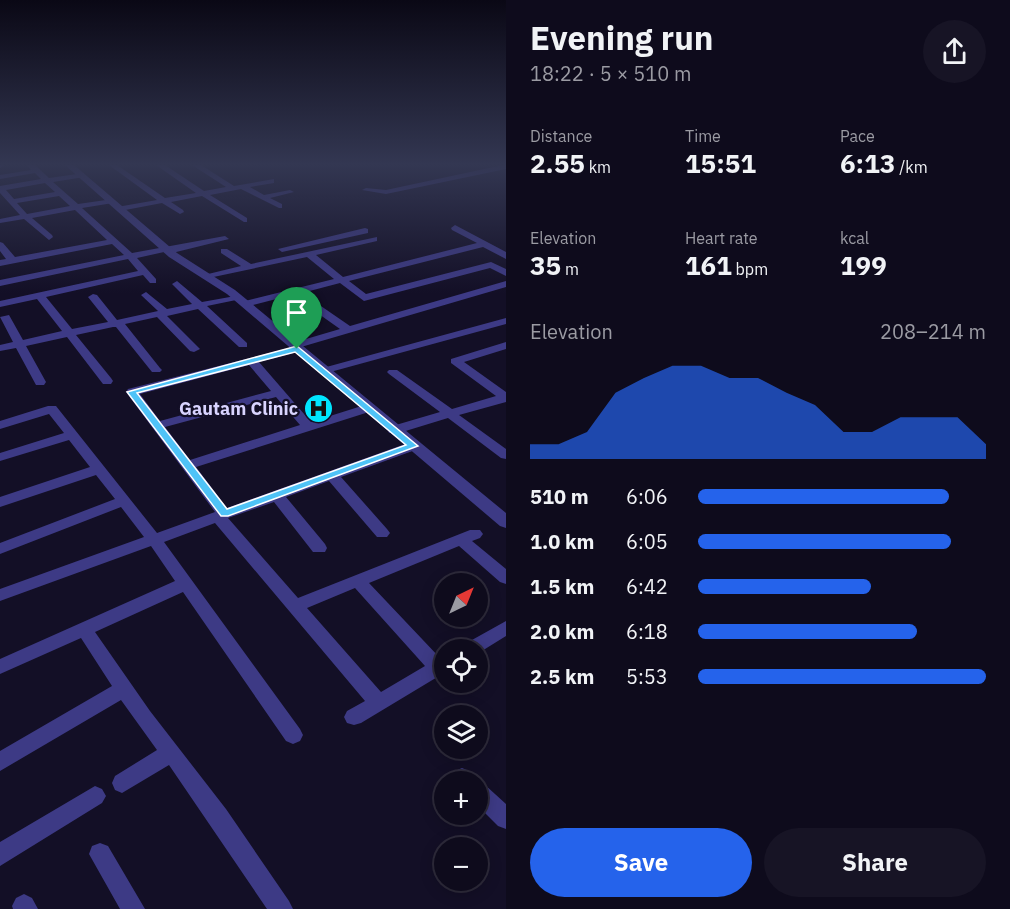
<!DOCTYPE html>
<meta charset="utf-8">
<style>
body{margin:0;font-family:"IBM Plex Sans",sans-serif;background:#171425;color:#f1f3f6;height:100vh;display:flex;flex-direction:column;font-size:22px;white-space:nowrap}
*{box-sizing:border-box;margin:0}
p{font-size:20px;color:#9b9ba3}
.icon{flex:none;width:33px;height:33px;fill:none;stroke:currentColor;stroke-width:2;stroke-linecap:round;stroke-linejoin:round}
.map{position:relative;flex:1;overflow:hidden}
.drawer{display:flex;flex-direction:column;background:#0e0b1c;width:504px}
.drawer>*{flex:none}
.needle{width:39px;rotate:43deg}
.buttons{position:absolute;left:434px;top:573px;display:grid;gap:12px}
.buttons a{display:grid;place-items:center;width:54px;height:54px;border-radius:50%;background:#0e0b1c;box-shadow:0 3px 15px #0003,0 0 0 2px #2e2b3b;font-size:30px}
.pin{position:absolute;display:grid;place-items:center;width:51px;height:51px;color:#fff;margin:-62px -26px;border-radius:50% 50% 50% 0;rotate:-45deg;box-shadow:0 0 6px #0007}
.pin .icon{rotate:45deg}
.round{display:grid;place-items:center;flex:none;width:63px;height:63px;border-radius:32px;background:#171425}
.head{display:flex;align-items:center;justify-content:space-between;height:102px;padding:0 24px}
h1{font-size:33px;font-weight:700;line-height:45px}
.stats{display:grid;grid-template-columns:repeat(3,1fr);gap:9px;height:102px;padding:6px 24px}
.stats div{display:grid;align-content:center}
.stats b{font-size:26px;font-weight:700}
.stats small{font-size:16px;font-weight:400}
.stats p{font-size:16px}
.chart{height:168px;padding:12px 24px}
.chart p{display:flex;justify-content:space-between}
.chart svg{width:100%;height:108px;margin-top:6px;fill:#2563eb;opacity:.7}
.action{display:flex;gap:12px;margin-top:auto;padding:12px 24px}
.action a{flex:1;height:69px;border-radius:36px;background:#2563eb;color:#fff;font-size:24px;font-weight:700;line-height:69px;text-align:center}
.action a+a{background:#171425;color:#f1f3f6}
ul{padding:0 24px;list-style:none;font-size:20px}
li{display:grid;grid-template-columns:96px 72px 1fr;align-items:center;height:45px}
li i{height:15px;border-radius:8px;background:#2563eb}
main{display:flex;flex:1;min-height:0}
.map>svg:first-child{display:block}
.building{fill:#241b47}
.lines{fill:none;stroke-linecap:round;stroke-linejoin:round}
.minor{fill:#3d3a85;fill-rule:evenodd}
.tertiary{fill:#3d3a85;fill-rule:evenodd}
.route{fill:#4fc3f7;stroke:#fff;stroke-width:1.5;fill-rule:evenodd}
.labels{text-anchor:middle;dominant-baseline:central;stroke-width:4.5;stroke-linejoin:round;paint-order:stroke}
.poi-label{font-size:18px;font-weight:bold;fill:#d9d4ff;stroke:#130f26;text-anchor:end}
</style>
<main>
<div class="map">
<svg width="506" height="909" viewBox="0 0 506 909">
<rect width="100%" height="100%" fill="#130f26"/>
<path class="building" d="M318 401 331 413 318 418 305 405Z"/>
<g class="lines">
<path class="minor" d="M0 165H5L0 168Z
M27 165H35L49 178 84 173V177L53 182 78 204 113 199V203L82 208 132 253 225 236 229 239 168 254 164 252 137 258 156 279V283H150L143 275 46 297 72 329 108 322 88 297 93 294 97 295 117 320 158 311 141 295 146 292 167 309 192 304 172 284 177 281 202 302 241 295V299L207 306 247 343V347H239L198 309 167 316 200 349 194 352 190 351 157 317 125 324 160 368 162 370 160 372H152L116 327H113L76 335 111 378 113 381 111 384H103L67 337 26 346 46 382 44 385H36L16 348 0 351V345L13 342 0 317 9 315 23 340 62 331 37 299 0 307V301L138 271 128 259 0 286V280L124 255 112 244 0 266V260L6 259 0 251V242L3 243 15 257 107 240 75 210 32 218 52 235 53 237 49 240 24 219 0 223V219L20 215 0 193V186L41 179 35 173 0 179V175L31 170ZM45 183 55 192 14 199 6 190ZM59 196 70 206 27 214 17 203Z
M109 165H117L165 198 196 193 156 165H165L204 191 226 187 192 165H201L234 186 274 179V183L250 187 264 195 290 190 294 192 270 198 282 204V208H279L241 189 210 195 247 218V222H244L202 196 171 202 183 210 184 212 180 214 162 203 120 211H117V207L157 200Z
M503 165H506V169L386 194 362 190 366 188 386 190Z
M455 225 506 252V259L483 247 349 281 366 294 491 262 506 269V276L490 268 364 301 340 283 302 293 350 326 506 281V287L301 347V351L259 362 311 422 368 404 374 408 372 411 196 467 227 508 408 443H418L420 446 418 449 341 477 387 529 390 533 387 537H377L329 481 286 497 325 544 327 548 325 552H313L274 502 228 518 298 598 470 530H480L483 534 480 538 472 541 506 569V584L500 582 459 546 369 583 440 658 444 657V673L361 723 354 725 347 723 344 717 347 711 365 701 215 523 164 542 300 729 303 735 300 741 293 744 286 741 183 592 95 632 150 711 226 809 289 901 293 909H267L169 765 122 793 115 790 112 783 115 776 157 750 121 700 0 771V751L112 686 81 638 0 674V659L175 581 151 546 0 601V589L144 537 121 507 0 554V543L115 499 96 475 0 507V497L90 467 69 440 0 461V453L64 433 49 414 0 429V421L48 406H56L157 533 215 512 126 392 128 389 289 348V344L340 329 292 295 245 307 240 304 241 302 334 279 307 257 204 279V275L241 266 221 253V249H227L251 264 377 237V241L316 255 343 277 477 243 452 230 451 228ZM249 365 271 391 160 421 140 394ZM276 397 300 425 190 460 165 427ZM355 588 425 666 381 692 307 608Z
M365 228 368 229V233L282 252 278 249Z
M506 318V324L323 374 317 371 319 369Z
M506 342V349L464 362 506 392V402L459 415 506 449V459L501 458 448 418 399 433H389L388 430 389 427 440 412 389 374 387 372 389 370H397L452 409 496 396 451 363V359Z
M506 621V636L477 654V650H460L463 645Z
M462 768 469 771 476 782H453L452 778 455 771Z
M477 781 484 784 506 804V829L498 826 477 805Z
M95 786 102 789 106 796 102 803 0 866V842Z
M100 843 108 846 145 909H120L89 854 92 846Z
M24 894 32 898 38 909H13L12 906 16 898Z"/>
<path class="tertiary" d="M65 165H74L177 253 235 290 506 513V528L500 526 227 294 169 257Z"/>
</g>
<linearGradient id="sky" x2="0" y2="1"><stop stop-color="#0a0815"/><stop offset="0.56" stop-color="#333752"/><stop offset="1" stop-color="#333752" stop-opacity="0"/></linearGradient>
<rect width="506" height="293" fill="url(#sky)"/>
<path class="route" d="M297 346 418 446 228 516H221L127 392ZM295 352 406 445 227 509 137 393Z"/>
<defs>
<symbol id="hospital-disc" viewBox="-11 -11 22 22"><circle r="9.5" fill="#00e5ff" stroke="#130f26"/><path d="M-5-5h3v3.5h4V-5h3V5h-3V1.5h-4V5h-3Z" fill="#111"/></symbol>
</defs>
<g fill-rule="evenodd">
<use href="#hospital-disc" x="302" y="392" width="33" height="33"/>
</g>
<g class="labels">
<g class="poi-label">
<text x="298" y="408">Gautam Clinic</text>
</g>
</g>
</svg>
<div class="buttons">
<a><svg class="needle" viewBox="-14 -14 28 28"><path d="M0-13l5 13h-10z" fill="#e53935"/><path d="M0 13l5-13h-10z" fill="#9b9ba3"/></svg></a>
<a><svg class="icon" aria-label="locate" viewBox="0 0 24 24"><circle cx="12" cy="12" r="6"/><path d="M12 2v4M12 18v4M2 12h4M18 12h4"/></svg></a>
<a><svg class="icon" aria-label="layers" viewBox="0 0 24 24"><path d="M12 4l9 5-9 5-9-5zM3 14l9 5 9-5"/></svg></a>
<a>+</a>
<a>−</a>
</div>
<div class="pin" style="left:297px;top:349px;background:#1e9e55"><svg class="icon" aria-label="arrive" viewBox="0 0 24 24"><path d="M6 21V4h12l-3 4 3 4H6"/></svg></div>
</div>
<section class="drawer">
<div class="head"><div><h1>Evening run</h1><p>18:22 · 5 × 510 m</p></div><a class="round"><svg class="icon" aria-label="share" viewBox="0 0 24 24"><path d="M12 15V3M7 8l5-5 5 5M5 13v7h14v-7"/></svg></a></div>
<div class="stats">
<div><p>Distance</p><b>2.55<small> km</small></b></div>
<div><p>Time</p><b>15:51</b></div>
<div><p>Pace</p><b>6:13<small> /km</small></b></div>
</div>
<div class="stats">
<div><p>Elevation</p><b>35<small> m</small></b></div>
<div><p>Heart rate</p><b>161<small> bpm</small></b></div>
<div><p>kcal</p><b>199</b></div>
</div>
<div class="chart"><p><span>Elevation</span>208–214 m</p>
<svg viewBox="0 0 160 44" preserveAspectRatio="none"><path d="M0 44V38L10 38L20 33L30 17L40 11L50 6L60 6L70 11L80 11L90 17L100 22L110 33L120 33L130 27L140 27L150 27L160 38V44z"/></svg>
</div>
<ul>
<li><b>510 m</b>6:06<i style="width:87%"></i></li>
<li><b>1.0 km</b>6:05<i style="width:88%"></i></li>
<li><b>1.5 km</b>6:42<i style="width:60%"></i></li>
<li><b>2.0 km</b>6:18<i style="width:76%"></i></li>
<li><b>2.5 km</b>5:53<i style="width:100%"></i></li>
</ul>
<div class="action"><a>Save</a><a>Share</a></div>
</section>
</main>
